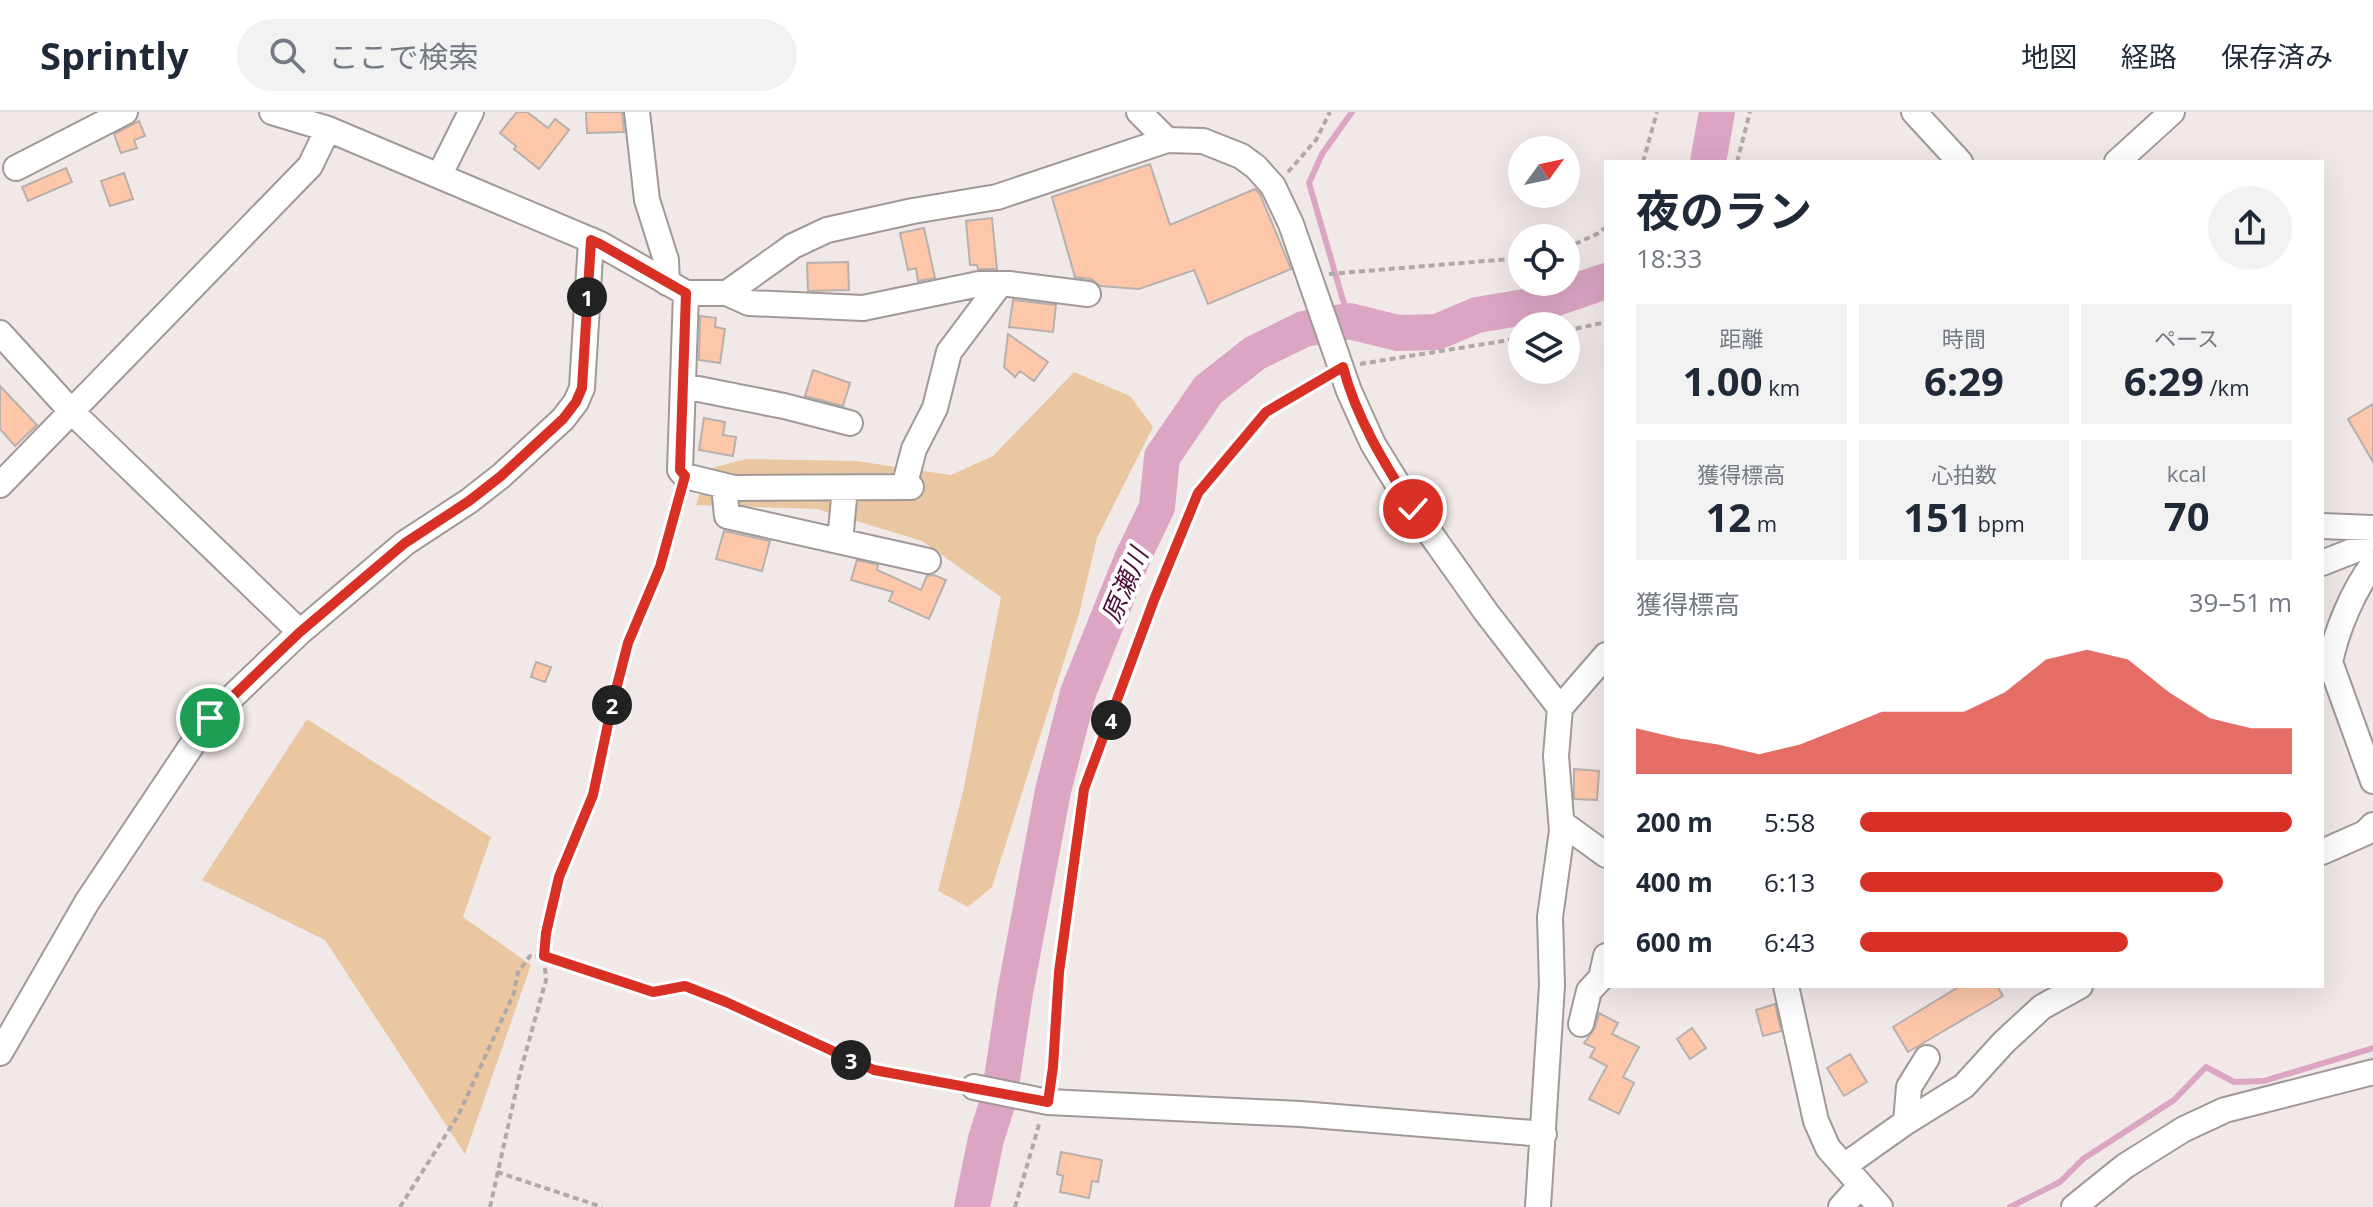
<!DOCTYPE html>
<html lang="ja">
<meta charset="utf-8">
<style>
body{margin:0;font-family:"Open Sans","Noto Sans JP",sans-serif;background:#f2f2f3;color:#1f2937;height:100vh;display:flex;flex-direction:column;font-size:30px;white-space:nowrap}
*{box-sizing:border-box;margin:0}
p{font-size:26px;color:#747a83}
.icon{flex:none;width:44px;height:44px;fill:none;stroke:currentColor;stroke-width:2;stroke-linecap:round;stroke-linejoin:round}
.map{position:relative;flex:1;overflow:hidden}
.side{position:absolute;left:1604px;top:48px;width:720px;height:828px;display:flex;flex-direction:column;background:#fff;border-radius:0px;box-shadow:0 8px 32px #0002}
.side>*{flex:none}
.needle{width:52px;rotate:57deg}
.controls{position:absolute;left:1508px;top:24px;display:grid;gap:16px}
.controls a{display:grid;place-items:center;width:72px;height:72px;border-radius:50%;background:#fff;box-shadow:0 8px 32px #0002;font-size:40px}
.pin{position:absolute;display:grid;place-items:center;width:68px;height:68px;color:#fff;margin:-34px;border:4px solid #fff;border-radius:50%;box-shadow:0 2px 8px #0007}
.km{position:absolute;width:40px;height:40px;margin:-20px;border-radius:50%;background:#222;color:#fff;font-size:22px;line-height:40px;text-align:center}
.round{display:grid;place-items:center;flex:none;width:84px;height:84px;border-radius:42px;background:#f2f2f3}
.headline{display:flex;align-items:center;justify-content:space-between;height:136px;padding:0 32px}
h1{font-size:44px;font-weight:700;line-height:60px}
.metrics{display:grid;grid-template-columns:repeat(3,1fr);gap:12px;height:136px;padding:8px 32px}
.metrics div{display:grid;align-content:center;border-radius:0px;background:#f2f2f3;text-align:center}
.metrics b{font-size:40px;font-weight:700}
.metrics small{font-size:22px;font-weight:400}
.metrics p{font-size:22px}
.chart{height:224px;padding:16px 32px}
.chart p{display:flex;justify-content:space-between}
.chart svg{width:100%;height:144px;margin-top:8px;fill:#d93025;opacity:.7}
ul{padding:0 32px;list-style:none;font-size:26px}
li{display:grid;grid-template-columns:128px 96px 1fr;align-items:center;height:60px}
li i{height:20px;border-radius:10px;background:#d93025}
header{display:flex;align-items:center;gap:48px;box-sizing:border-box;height:112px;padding:0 40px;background:#fff;border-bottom:2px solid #e0e1e3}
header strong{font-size:38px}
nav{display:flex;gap:44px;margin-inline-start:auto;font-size:28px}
.search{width:560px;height:72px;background:#f2f2f3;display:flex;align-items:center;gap:20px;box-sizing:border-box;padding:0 28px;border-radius:44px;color:#747a83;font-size:30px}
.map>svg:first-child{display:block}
.green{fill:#eac7a1}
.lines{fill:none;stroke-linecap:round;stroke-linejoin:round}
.stream{stroke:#dba5c3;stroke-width:6}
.river{stroke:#dba5c3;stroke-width:36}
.building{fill:#fec7aa;stroke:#b7b0ad;stroke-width:2}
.minor-casing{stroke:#a09998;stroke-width:28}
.path{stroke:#afa9a8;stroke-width:4;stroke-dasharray:6 4;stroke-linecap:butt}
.minor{stroke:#fff;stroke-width:24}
.route-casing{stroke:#fff;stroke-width:16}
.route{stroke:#d93025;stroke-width:10}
.labels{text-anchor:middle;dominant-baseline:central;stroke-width:8;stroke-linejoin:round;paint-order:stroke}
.water-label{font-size:26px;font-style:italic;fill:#4c0d37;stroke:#fff}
</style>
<header>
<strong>Sprintly</strong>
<div class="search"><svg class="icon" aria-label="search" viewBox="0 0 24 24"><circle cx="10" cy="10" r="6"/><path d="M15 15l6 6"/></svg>ここで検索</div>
<nav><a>地図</a><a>経路</a><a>保存済み</a></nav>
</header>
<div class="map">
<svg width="2373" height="1095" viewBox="0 0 2373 1095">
<rect width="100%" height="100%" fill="#f1e9e8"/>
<path class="green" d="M1074 260 1130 284 1153 315 1097 426 1079 502 992 775 968 795 938 779 964 675 1001 485 922 429 817 397 696 393 708 357 746 347 856 349 951 363 993 344Z
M307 607 491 725 463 805 531 853 465 1042 325 828 202 768Z"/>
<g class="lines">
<path class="stream" d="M1349 209 1309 71 1322 42 1352 0
M2010 1095 2060 1070 2083 1047 2174 988 2206 955 2234 970 2264 969 2373 936"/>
<path class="river" d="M1708 50 1717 0
M972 1095 986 1027 999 986 1015 881 1053 679 1078 581 1132 447 1157 395 1162 345 1208 278 1255 241 1304 217 1349 209 1398 221 1437 220 1477 203 1536 193 1606 169"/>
</g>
<path class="building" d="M517 0H527L548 16 555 7 569 18 539 57 514 37 516 34 500 21Z
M586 0H622L624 20 587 21Z
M139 9 145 24 134 28 137 36 121 41 114 22Z
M1150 52 1170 113 1255 77 1260 82 1291 157 1208 192 1194 158 1139 177 1100 174 1091 167 1075 165 1052 85Z
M66 56 72 70 28 89 22 75Z
M124 61 133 87 110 94 101 69Z
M992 106 997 157H978L977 153H970L966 109Z
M924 116 935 166 918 169 916 156 908 158 900 121Z
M848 150 849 178 808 179 807 151Z
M1013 188 1056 193 1053 220 1009 215Z
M700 204 716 206 715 215 725 217 720 251 699 248Z
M1008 222 1048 250 1034 269 1020 259 1015 265 1004 255Z
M813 258 850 271 843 294 805 284Z
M0 274 37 313 15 334 0 317Z
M2373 292V350L2348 307Z
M704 306 725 310 723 323 736 325 733 344 699 338Z
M724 419 770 429 762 459 716 447Z
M857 448 878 453 877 458 921 478 927 464 934 463 946 468 929 507 889 489 893 480 851 468Z
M536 550 551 555 545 570 531 565Z
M1574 657 1599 659 1597 688 1574 687Z
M1960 874H1997L2003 884 1908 940 1893 915Z
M1775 892 1781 919 1763 924 1756 898Z
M1599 901 1618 911 1612 922 1639 935 1623 965 1634 971 1619 1002 1589 987 1607 954 1590 945 1595 936 1584 931 1595 916Z
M1692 916 1706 936 1690 947 1677 927Z
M1850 942 1867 970 1844 984 1827 956Z
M1061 1040 1102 1048 1098 1070 1092 1069 1089 1086 1060 1080 1063 1064 1057 1062Z"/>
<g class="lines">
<defs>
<path id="minor" d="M272 0 328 17 600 132 686 181H727L793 134 827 118 913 99 997 85 1167 28 1203 29 1241 44 1256 55 1273 74 1291 112 1349 279 1373 332 1413 397 1486 500 1560 596
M637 0 647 88 666 148 667 171
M1139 0 1167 28
M1914 0 1960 50
M2117 50 2172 0
M16 56 125 0
M439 64 471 0
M686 181 680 358 685 364 734 376 911 375
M727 181 749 191 863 196 979 172H1009L1088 182
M0 221 71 299 300 520
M683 274 784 294 850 311
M0 373 310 54 328 17
M724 374 727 404 928 449
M904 375 914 337 935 296 949 240 1000 172
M2322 414 2373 416
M840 429 845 376
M2322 451 2355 438 2373 424
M2373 452C2353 479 2337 517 2330 550L2373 669
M1562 711 1606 743
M2322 740 2365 721 2373 713
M1786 874 1816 1009 1828 1036 1880 1095
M1581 912 1589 879 1601 866 1606 844
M0 941 87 790 210 606 300 520 405 431 469 389 501 364 563 307 576 290 582 276 591 128
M974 975 1048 990 1300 1002 1544 1022
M1906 1010 1909 975 1927 946
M1844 1054 1906 1010 1964 974 2004 930 2042 895 2080 874
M1538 1095 1552 873 1550 805 1562 719 1556 644 1560 596 1606 543
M1841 1095 1860 1074
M2074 1095 2125 1054 2184 1017 2225 998 2373 960"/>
</defs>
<use href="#minor" class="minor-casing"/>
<path class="path" d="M1643 50 1657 0
M1737 50 1750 0
M1288 60 1316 28 1330 0
M1566 136 1599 121 1606 115
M1329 162 1522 146
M1566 219 1606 210
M1360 252 1522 226
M1051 970 1059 860 1084 677 1154 488 1198 381 1266 300 1323 267
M497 1060 602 1095
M400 1095 459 1002 514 881 518 860 530 844H544L653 880 685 874 726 890 874 958 956 972
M490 1095 520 961 546 868 544 844 546 821 559 765 593 683 612 593 628 531 660 455 680 381
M1015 1095 1040 1009"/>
<use href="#minor" class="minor"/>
</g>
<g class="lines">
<defs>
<path id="route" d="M210 606 300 520 405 431 469 389 501 364 563 307 576 290 582 276 591 128 600 132 686 181 680 358 685 364 660 455 628 531 612 593 593 683 559 765 546 821 544 844 653 880 685 874 726 890 874 958 1048 990 1053 955 1059 860 1084 677 1154 488 1198 381 1266 300 1343 255C1357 308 1385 352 1413 397"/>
</defs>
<use href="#route" class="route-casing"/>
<use href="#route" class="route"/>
</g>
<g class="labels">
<g class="water-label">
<text transform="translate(1124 473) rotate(-67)">原瀬川</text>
</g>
</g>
</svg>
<div class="controls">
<a><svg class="needle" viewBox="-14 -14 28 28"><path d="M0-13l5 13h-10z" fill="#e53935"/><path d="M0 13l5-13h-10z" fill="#747a83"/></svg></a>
<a><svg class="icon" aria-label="locate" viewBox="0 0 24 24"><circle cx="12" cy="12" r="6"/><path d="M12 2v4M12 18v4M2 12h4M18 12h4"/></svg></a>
<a><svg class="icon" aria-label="layers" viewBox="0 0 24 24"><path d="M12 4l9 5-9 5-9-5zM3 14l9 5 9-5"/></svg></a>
</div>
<div class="pin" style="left:210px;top:606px;background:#1e9e55"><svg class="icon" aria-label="arrive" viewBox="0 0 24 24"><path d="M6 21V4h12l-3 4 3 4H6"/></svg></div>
<div class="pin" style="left:1413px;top:397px;background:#d93025"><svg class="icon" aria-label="check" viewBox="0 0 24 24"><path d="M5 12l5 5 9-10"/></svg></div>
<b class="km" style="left:587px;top:185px">1</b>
<b class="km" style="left:612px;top:593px">2</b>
<b class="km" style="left:851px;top:948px">3</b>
<b class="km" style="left:1111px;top:608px">4</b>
<section class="side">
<div class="headline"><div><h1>夜のラン</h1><p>18:33</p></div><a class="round"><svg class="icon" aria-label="share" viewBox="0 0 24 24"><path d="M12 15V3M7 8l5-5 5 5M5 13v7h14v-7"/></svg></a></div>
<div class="metrics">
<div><p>距離</p><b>1.00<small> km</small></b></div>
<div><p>時間</p><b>6:29</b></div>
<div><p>ペース</p><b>6:29<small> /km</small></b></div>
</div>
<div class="metrics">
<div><p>獲得標高</p><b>12<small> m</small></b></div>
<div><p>心拍数</p><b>151<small> bpm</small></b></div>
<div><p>kcal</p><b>70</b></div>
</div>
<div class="chart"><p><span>獲得標高</span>39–51 m</p>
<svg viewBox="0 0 160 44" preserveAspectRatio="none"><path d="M0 44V30L10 33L20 35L30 38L40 35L50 30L60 25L70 25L80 25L90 19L100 9L110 6L120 9L130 19L140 27L150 30L160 30V44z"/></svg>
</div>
<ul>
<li><b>200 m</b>5:58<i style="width:100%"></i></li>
<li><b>400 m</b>6:13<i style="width:84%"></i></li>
<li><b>600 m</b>6:43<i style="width:62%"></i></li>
</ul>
</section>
</div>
